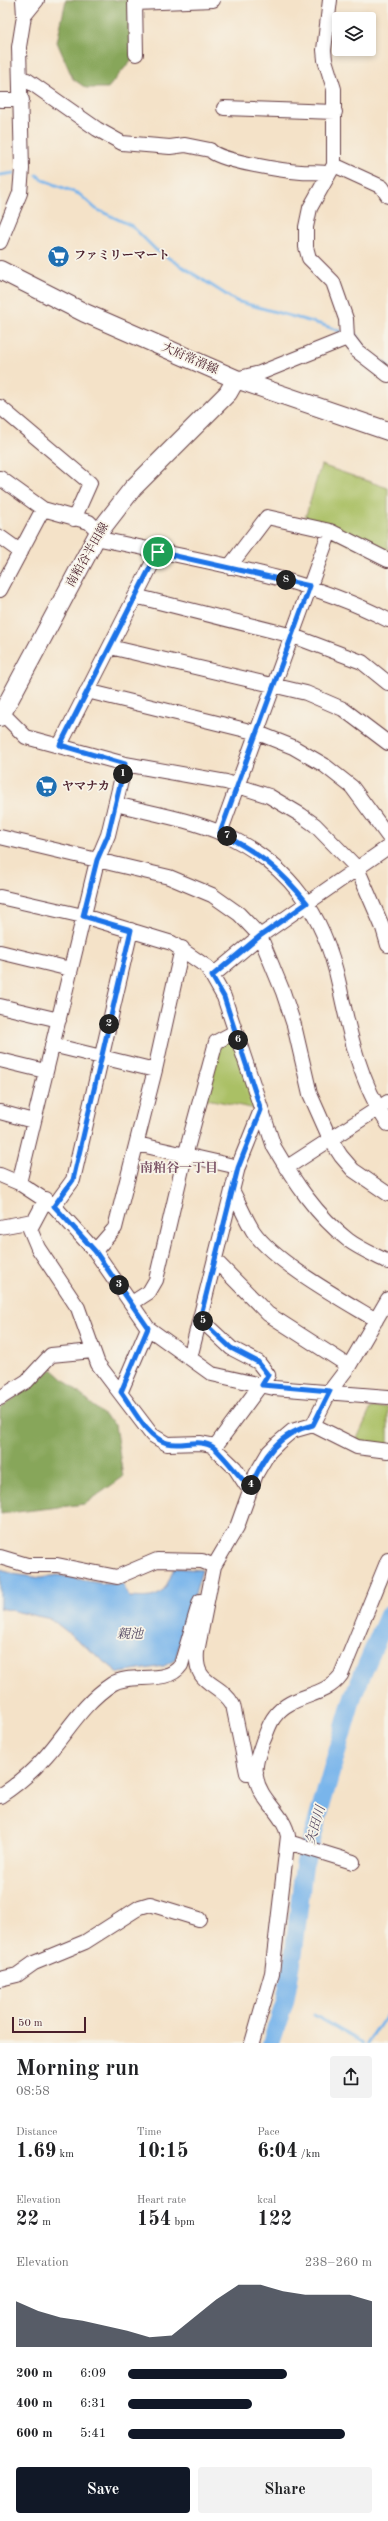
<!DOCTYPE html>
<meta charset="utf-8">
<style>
body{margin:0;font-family:"Old Standard TT","Noto Serif JP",serif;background:#f2f2f2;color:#202124;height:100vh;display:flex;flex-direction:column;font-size:15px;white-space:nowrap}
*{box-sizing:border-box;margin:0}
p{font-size:13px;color:#757577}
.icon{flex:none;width:22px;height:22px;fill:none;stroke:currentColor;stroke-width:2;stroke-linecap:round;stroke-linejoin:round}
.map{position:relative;height:2043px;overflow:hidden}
.sheet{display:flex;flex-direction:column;background:#fff;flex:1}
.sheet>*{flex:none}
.controls{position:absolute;left:332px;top:12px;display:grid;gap:8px}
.controls a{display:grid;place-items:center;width:44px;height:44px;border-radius:4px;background:#fff;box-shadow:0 2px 6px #0003;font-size:20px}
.scale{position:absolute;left:12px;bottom:10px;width:74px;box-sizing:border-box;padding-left:4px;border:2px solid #4a1f2b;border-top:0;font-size:11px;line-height:14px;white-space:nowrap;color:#4a1f2b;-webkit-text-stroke:3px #f7f3e8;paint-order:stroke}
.pin{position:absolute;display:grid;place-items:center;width:34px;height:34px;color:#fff;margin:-17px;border:2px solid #fff;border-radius:50%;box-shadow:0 1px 4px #0007}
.km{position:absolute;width:20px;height:20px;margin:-10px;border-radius:50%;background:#222;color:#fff;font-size:11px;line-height:20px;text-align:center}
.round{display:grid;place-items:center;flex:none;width:42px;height:42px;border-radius:4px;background:#f2f2f2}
.summary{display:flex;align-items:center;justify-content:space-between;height:68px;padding:0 16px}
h1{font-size:22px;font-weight:700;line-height:30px}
.stats{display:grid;grid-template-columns:repeat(3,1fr);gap:6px;height:68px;padding:4px 16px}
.stats div{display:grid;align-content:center}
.stats b{font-size:20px;font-weight:700}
.stats small{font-size:11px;font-weight:400}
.stats p{font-size:11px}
.chart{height:112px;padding:8px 16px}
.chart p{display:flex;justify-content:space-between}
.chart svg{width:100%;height:72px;margin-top:4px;fill:#111827;opacity:.7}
.button{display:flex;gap:8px;margin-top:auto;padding:8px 16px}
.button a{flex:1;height:46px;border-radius:4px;background:#111827;color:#fff;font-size:16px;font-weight:700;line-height:46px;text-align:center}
.button a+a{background:#f2f2f2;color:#202124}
ul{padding:0 16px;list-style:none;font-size:13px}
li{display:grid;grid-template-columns:64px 48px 1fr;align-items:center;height:30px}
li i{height:10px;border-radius:5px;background:#111827}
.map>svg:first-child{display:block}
.green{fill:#aac065;stroke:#7a7048}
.forest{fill:#87a65a;stroke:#686242}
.water{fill:#79b5eb;stroke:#626a8b}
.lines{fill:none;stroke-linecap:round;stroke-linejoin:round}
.stream{stroke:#79b5eb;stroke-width:3}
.river{stroke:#79b5eb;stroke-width:18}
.minor-casing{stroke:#643c43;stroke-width:16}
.major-casing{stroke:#643c43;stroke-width:20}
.minor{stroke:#fff;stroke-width:14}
.major{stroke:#fff;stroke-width:18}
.route-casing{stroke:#fff;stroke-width:8}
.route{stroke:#1a73e8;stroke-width:5}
.labels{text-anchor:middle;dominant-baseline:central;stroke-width:3.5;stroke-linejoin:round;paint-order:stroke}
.poi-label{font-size:12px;font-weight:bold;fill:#4a1f2b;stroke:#f7f3e8;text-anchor:start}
.street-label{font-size:12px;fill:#4a1f2b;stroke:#f7f3e8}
.neighbourhood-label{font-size:13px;font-weight:bold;fill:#7c5467;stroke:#f7f3e8}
.water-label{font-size:13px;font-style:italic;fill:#584c65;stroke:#f7f3e8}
</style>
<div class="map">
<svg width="388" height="2043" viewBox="0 0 388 2043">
<rect width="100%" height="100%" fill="#f7f3e8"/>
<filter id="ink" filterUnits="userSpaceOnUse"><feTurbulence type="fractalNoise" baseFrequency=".025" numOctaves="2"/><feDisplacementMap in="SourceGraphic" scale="8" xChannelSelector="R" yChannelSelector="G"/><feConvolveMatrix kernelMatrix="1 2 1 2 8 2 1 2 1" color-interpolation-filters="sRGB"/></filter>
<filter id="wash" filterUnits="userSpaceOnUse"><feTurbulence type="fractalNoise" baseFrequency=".012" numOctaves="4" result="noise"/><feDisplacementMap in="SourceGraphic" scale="16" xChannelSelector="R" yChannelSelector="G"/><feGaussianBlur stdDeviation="0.9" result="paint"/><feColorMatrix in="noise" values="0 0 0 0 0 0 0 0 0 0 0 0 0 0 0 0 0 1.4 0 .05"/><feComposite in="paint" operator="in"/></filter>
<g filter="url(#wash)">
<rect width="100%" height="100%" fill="#f4e2c8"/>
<path class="green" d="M321 465 388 488V560L303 525Z
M235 1032 261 1110 202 1098 216 1042Z
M388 1407V1447L355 1443 371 1408Z"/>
<path class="forest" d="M66 0H128L133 58 108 88H86L73 79 57 42Z
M52 1369 115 1425 123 1477 85 1504 0 1514V1409Z"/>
<path class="water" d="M174 1568 202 1570 175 1660 164 1666 119 1673 51 1619 0 1608V1569L13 1574 41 1578 57 1575 104 1584H123L129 1597C159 1599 163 1597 174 1568Z"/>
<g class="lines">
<path class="stream" d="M0 175 14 173
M37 175 43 180 79 194 96 209 132 226 156 250 236 301 323 325 342 332
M352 334 356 335 366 350
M377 358 388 366
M314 2015 363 2043
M368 2043 388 2013"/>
<path class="river" d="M271 2043 285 2002 294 1951 304 1866 353 1696 388 1615"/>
</g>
</g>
<g filter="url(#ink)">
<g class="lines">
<defs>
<path id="minor" d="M135 0 136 54
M330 0 324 50 325 60 334 89V165L310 208 306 227V247L309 258 333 282 346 319 347 338 357 351 388 375
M135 3 213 0
M24 16 37 0
M27 80 97 129 122 143 170 147 185 145 210 150C218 161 286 171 301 172 310 173 321 171 329 174
M0 100H22
M224 108 335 112
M334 165 382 187 388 196
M0 242 20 193 22 169 19 47 24 16 23 0
M236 379 260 373 347 338
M0 407 90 483 74 519
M0 478 43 509
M0 537 21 552
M96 538C195 560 297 573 388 620
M229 567 267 517 330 531 388 560
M0 590 43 509 89 522 99 532
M135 596 293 636 362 662 388 683
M110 647 306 693 343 709 388 743
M87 691 258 733 293 747 324 765 352 787 388 836
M2 713 26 737 125 764 226 782 269 796 301 815 315 825 357 868 383 928 388 945
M60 745 158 552
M116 804C150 813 188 819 221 833 289 863 324 914 339 984 349 1032 360 1083 388 1124
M220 833 330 531
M0 837 169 877 212 895 239 914 260 936 283 992 294 1025 310 1094 330 1139 341 1156 353 1170 388 1194
M0 897 83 916 172 943 207 967 224 997 274 1147C294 1181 316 1215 348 1240 360 1249 375 1255 388 1262
M0 952 70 969
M212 976 260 936 388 847
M0 1006 59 1020
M52 1045 155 1070
M0 1060 45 1071
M0 1112 33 1121
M137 1144 238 1167
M286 1168 388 1102
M0 1175 19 1183 54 1206 95 1251 148 1328 212 1374 274 1388 388 1397
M19 1183 97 861 108 835 125 764
M232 1190C239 1203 245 1218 253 1231 274 1262 343 1300 376 1320
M46 1199 30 1229 38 1248 78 1308 98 1364 152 1435 167 1444 201 1443 211 1445 235 1468 246 1485 251 1487
M54 1206 73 1180 131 930
M0 1227 33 1221
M95 1251 115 1228 155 1070 182 948
M215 1260 268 1314 349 1366
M132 1303 149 1292 156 1280 185 1156 216 1042 235 1032
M200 1319 231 1348 258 1362 268 1375 214 1448
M190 1358 238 1167 261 1110
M121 1391 148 1328
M0 1398 27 1381 51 1355 93 1351
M313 1425 357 1447 388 1451
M0 1557 27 1565H57L117 1577 157 1560 202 1561 214 1566
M256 1772 247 1773 233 1705C220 1681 194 1687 197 1652L214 1566 237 1527 256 1474 269 1452 278 1443 292 1431 313 1425 330 1391 349 1366 388 1299
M0 1796C17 1785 33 1771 46 1756 68 1731 83 1703 112 1684 131 1672 167 1686 181 1665L200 1601
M288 1842 353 1862
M0 1979 17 1975 34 1963 85 1942 140 1907 150 1904 199 1919
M252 2043 272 1973 288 1836C284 1813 260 1801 256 1777 254 1764 259 1753 263 1741 267 1733 269 1723 275 1716 292 1693 324 1699 341 1675L388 1560"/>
<path id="major" d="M0 270 85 313 236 379 388 431
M0 717 99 532 133 488 228 393 236 379"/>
</defs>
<use href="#minor" class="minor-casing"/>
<use href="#major" class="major-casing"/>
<use href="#minor" class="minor"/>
<use href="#major" class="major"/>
</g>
</g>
<g class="lines" filter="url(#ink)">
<defs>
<path id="route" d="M158 552 310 586 220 833C259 853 280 869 307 903L260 936 212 976 224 997 261 1110 238 1168 200 1319 231 1348 258 1362 268 1375 262 1385 330 1391 313 1425C279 1433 263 1456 251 1487 245 1485 223 1454 213 1447 200 1438 181 1447 167 1443 146 1437 133 1408 121 1392L148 1328 95 1251 54 1206 73 1180 131 930 83 916 97 860 108 835 125 764 60 745Z"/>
</defs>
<use href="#route" class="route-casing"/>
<use href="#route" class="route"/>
</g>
<defs>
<symbol id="supermarket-disc" viewBox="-11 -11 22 22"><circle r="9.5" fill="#1f6fb2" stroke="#f7f3e8"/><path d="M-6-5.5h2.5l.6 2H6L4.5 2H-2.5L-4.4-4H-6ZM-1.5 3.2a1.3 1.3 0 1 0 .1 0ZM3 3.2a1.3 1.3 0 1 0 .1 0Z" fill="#fff"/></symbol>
</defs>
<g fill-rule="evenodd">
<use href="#supermarket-disc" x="46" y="244" width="25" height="25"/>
<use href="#supermarket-disc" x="34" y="774" width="25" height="25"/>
</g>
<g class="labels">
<g class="poi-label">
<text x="74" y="256">ファミリーマート</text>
<text x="62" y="787">ヤマナカ</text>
</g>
<g class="street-label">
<text transform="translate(190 359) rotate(24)">大府常滑線</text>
<text transform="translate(88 555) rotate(-60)">南粕谷半田線</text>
</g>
<g class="neighbourhood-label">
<text x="179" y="1168">南粕谷一丁目</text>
</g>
<g class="water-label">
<text x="130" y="1634">親池</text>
<text transform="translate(316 1825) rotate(-74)">矢田川</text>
</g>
</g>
</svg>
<div class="controls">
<a><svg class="icon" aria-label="layers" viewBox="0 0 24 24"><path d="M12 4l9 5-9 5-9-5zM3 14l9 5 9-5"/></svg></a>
</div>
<div class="scale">50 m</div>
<div class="pin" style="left:158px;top:552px;background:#1e9e55"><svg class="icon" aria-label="arrive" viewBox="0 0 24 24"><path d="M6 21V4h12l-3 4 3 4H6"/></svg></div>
<b class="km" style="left:123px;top:774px">1</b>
<b class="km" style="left:109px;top:1024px">2</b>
<b class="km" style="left:119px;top:1285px">3</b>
<b class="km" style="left:251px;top:1485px">4</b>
<b class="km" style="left:203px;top:1321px">5</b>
<b class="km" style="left:238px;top:1040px">6</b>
<b class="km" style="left:227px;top:836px">7</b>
<b class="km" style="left:286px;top:580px">8</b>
</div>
<section class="sheet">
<div class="summary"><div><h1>Morning run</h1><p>08:58</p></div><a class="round"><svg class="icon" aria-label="share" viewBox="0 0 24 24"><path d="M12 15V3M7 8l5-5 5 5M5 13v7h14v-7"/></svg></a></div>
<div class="stats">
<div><p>Distance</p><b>1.69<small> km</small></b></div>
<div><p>Time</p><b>10:15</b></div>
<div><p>Pace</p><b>6:04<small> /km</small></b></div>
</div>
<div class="stats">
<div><p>Elevation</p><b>22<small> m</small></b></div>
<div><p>Heart rate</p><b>154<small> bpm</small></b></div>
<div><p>kcal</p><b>122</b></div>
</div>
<div class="chart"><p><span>Elevation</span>238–260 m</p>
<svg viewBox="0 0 160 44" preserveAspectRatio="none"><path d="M0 44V16L10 22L20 26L30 28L40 31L50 34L60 38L70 37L80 26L90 15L100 6L110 6L120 10L130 12L140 12L150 12L160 16V44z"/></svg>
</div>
<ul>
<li><b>200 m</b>6:09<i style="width:65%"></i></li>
<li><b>400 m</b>6:31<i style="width:51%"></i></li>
<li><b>600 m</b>5:41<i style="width:89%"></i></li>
</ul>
<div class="button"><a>Save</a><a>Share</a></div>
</section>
